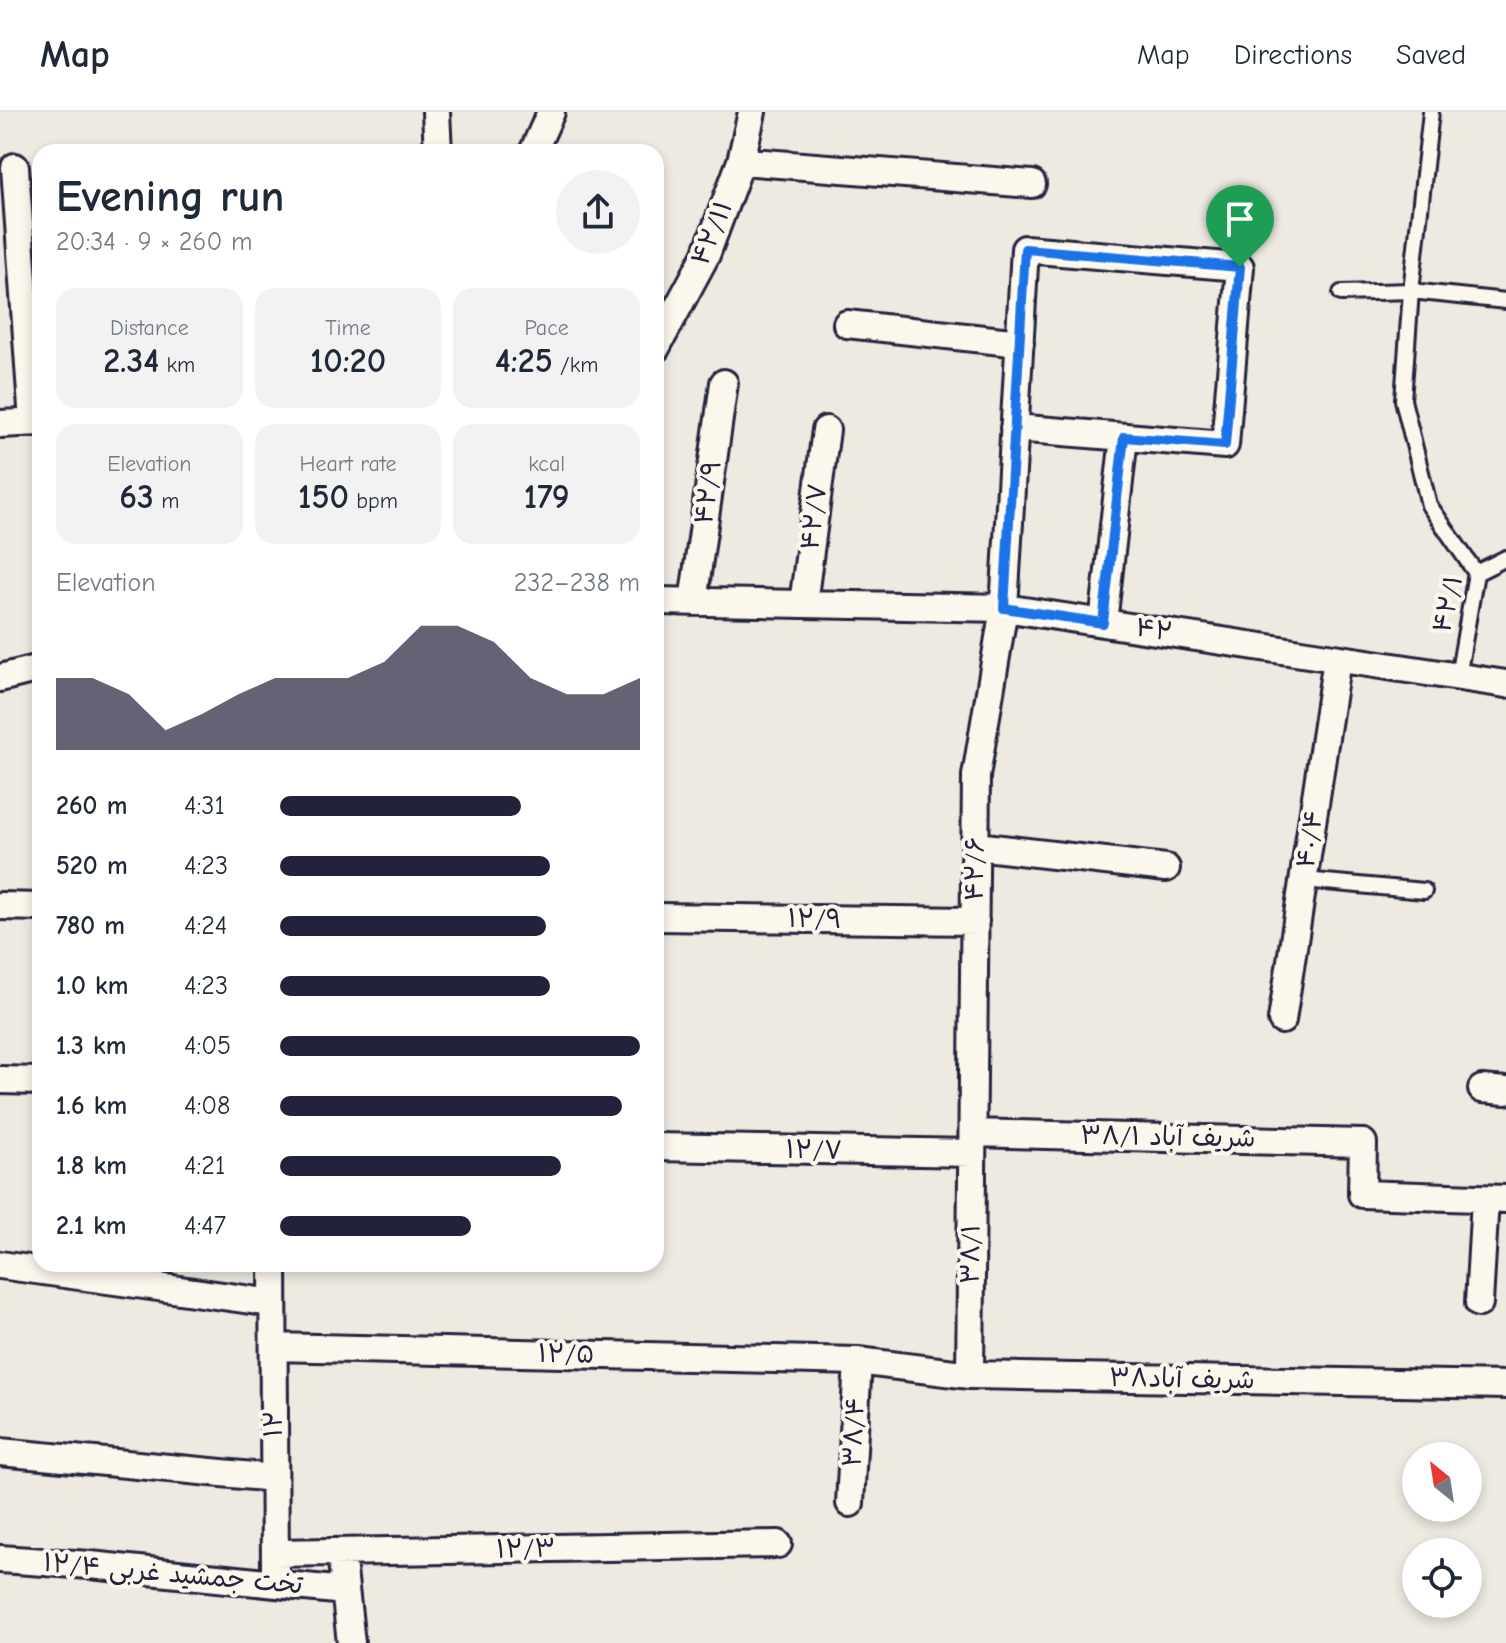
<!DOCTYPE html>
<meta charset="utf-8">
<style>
body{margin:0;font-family:"Comic Neue","Playpen Sans Arabic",sans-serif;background:#f2f2f3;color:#1f2937;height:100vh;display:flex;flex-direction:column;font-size:30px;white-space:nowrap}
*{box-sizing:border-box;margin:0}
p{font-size:26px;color:#747a83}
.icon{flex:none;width:44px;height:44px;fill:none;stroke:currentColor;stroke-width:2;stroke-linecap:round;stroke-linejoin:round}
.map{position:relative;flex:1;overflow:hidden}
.sheet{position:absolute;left:32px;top:32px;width:632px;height:1128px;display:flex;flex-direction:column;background:#fff;border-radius:24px;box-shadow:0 4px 12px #0003}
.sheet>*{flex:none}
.needle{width:52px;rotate:330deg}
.tools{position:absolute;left:1402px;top:1330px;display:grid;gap:16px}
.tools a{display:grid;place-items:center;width:80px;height:80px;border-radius:50%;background:#fff;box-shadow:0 4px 12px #0003;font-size:40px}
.pin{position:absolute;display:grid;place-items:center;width:68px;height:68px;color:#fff;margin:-82px -34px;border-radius:50% 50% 50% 0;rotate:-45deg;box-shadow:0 0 8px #0007}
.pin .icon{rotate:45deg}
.round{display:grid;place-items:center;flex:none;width:84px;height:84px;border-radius:42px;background:#f2f2f3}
.head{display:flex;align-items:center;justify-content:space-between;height:136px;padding:0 24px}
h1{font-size:44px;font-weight:700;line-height:60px}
.metrics{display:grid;grid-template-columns:repeat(3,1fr);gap:12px;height:136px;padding:8px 24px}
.metrics div{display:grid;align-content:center;border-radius:20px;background:#f2f2f3;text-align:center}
.metrics b{font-size:34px;font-weight:700}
.metrics small{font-size:22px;font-weight:400}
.metrics p{font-size:22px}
.chart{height:224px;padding:16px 24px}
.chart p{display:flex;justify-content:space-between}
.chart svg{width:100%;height:144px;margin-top:8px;fill:#22223b;opacity:.7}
ul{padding:0 24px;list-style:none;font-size:26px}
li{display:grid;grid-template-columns:128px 96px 1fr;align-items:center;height:60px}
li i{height:20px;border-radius:10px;background:#22223b}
header{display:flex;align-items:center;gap:48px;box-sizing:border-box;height:112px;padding:0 40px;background:#fff;border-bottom:2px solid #e0e1e3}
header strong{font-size:38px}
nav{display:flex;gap:44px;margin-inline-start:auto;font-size:28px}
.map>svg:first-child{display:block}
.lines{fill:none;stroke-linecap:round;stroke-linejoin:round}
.lane-casing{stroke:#22223b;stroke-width:20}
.street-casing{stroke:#22223b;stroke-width:32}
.lane{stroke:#fbf7ec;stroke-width:14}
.street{stroke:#fbf7ec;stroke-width:26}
.route-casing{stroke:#fff;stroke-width:16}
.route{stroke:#1a73e8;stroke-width:10}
.labels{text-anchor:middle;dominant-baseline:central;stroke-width:8;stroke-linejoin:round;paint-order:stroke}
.street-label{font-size:26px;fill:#22223b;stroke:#fbf7ec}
</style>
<header>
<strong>Map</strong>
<nav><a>Map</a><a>Directions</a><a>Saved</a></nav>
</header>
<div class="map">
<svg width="1506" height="1531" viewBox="0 0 1506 1531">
<rect width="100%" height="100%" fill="#eeeae2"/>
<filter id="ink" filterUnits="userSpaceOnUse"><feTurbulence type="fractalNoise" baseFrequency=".0125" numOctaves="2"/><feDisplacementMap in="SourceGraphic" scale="16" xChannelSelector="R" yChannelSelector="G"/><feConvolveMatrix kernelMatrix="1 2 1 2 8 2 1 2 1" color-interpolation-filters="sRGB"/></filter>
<g filter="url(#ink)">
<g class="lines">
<defs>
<path id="lane" d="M1431 0 1411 179 1403 288 1429 393 1476 461
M1341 181 1411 179 1506 189
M1458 565 1476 461 1506 446
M1304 768 1424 779"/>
<path id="street" d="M436 0 438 40
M533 40 551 0
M741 49 1032 72
M15 55 33 310
M847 212 1020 231
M656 236 706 143 741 49 752 0
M0 312 40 310
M656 489 1004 496 1506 572
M693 490 724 271
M803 492 826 318
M1103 511 1124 325
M0 566 40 556
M976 734 1166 756
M0 794 40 795
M656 805 975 809
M1282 908 1337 547
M0 968 40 969
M1482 977 1506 979
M973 1021 1363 1031 1362 1082 1506 1087
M656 1035 972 1041
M273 1152 275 1456
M0 1153 273 1191
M1479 1191 1485 1087
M274 1235 858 1249 970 1263 1506 1273
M970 1263 976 664 1004 496 1025 137 1240 155 1225 333 1014 316
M0 1340 274 1366
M850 1391 858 1249
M341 1440 351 1531
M275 1441 778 1432
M0 1447 90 1453 345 1479"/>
</defs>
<use href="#lane" class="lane-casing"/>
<use href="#street" class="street-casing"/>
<use href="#lane" class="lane"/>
<use href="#street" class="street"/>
</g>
</g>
<g class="lines" filter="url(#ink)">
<defs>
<path id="route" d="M1025 137 1240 155 1225 333 1124 325 1103 511 1004 496Z"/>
</defs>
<use href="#route" class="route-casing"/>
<use href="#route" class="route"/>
</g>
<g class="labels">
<g class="street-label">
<text transform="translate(712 121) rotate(-67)">۴۲/۱۱</text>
<text transform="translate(708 380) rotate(-82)">۴۲/۹</text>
<text transform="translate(814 405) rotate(-83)">۴۲/۷</text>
<text transform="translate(1448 492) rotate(-77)">۴۲/۱</text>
<text transform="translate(1154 518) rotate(9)">۴۲</text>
<text transform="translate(1310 727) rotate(-81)">۴۰/۴</text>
<text transform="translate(975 757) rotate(-89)">۴۲/۶</text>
<text transform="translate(815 807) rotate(1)">۱۲/۹</text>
<text transform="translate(1168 1025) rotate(1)">۳۸/۱ شریف آباد</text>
<text transform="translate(814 1038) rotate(1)">۱۲/۷</text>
<text transform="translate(971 1142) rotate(-89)">۳۸/۱</text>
<text transform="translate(566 1242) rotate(1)">۱۲/۵</text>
<text transform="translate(1182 1267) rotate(1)">شریف آباد۳۸</text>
<text transform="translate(274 1312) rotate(-90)">۱۲</text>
<text transform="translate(854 1320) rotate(-87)">۳۸/۴</text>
<text transform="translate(526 1437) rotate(-1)">۱۲/۳</text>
<text transform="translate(173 1462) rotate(5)">تخت جمشید غربی ۱۲/۴</text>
</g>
</g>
</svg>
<div class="tools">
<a><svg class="needle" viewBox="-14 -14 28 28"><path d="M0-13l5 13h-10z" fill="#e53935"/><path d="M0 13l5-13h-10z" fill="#747a83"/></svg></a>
<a><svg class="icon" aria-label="locate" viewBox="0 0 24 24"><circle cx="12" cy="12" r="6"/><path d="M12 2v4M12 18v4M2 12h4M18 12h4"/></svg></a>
</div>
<div class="pin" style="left:1240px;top:155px;background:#1e9e55"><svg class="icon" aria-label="arrive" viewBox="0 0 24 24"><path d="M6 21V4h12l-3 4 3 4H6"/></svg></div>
<section class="sheet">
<div class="head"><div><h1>Evening run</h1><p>20:34 · 9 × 260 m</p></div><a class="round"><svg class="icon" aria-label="share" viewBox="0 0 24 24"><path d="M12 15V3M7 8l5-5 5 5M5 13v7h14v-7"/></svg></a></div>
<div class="metrics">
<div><p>Distance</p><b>2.34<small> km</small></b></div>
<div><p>Time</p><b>10:20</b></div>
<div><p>Pace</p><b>4:25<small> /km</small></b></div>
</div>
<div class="metrics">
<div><p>Elevation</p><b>63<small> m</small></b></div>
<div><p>Heart rate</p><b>150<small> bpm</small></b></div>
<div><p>kcal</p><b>179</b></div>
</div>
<div class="chart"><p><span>Elevation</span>232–238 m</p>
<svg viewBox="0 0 160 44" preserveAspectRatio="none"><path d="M0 44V22L10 22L20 27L30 38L40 33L50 27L60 22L70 22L80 22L90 17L100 6L110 6L120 11L130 22L140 27L150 27L160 22V44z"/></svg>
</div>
<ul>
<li><b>260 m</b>4:31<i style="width:67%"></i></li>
<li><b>520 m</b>4:23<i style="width:75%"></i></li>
<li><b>780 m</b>4:24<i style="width:74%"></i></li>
<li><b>1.0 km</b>4:23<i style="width:75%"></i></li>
<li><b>1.3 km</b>4:05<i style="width:100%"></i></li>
<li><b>1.6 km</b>4:08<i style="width:95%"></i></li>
<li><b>1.8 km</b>4:21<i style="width:78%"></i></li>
<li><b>2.1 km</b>4:47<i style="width:53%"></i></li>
</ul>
</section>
</div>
